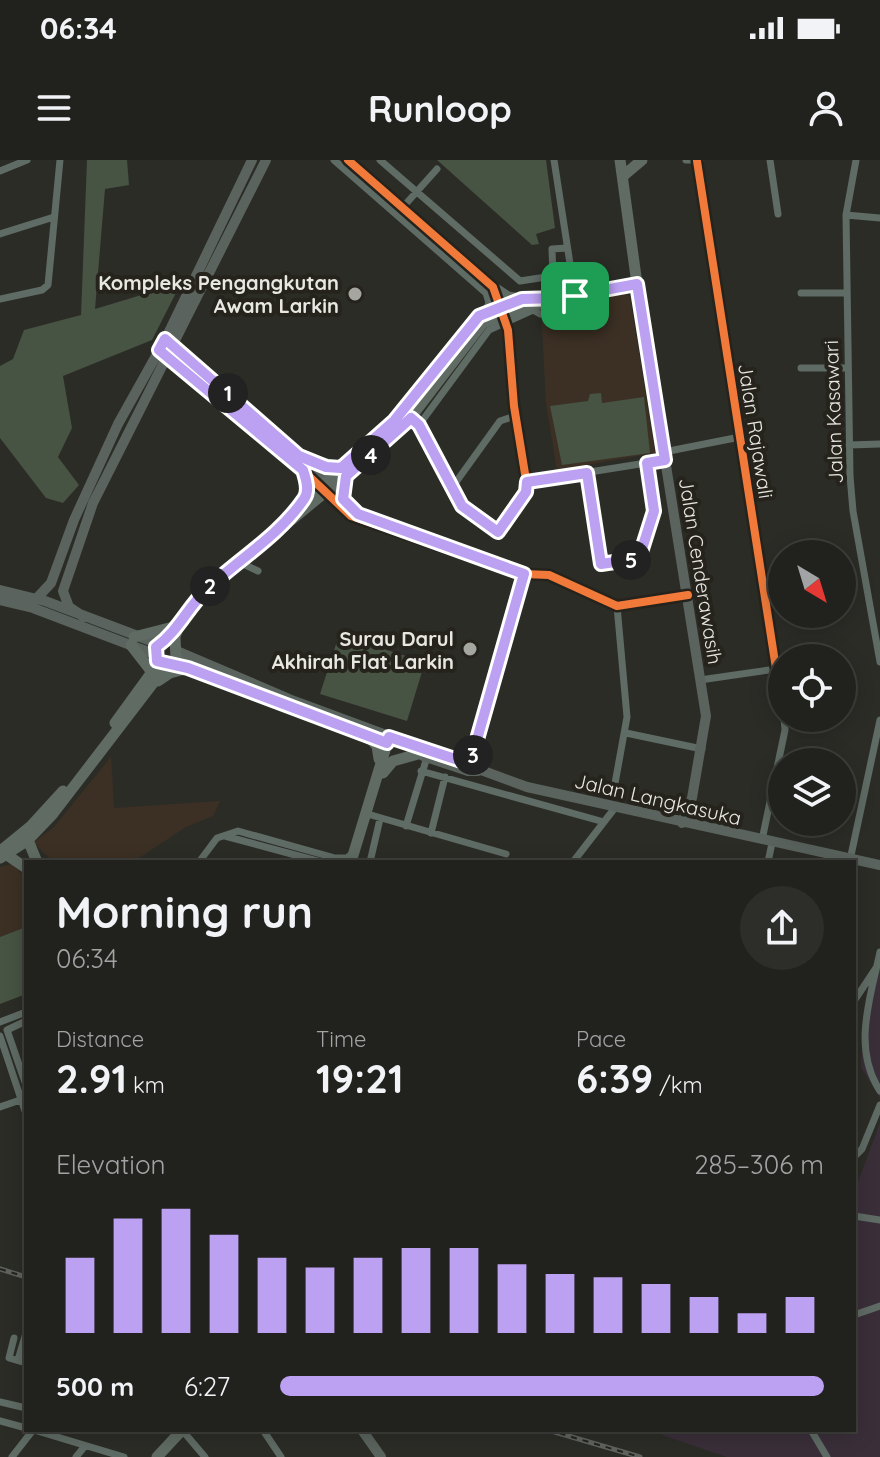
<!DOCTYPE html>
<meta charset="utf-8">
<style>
body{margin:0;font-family:Quicksand,sans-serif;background:#2d2e2a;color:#f1f3f6;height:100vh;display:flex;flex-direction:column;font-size:30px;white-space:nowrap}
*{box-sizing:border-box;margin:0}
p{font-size:26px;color:#a2a3a4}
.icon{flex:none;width:44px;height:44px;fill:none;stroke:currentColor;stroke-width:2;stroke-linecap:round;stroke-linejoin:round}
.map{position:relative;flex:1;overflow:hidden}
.sheet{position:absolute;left:24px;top:700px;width:832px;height:572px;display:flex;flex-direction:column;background:#21211d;border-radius:0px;box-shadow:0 4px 20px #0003,0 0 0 2px #3e3e3b}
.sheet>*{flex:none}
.needle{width:52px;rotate:142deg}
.tools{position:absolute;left:768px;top:380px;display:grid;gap:16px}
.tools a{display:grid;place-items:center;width:88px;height:88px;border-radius:50%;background:#21211d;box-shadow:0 4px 20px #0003,0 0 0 2px #3e3e3b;font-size:40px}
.pin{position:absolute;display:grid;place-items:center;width:68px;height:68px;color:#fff;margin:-34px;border-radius:16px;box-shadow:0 4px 12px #0006}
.km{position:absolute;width:40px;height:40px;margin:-20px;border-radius:50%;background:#222;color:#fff;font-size:22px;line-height:40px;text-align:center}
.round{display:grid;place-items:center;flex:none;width:84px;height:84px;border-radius:42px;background:#2d2e2a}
.overview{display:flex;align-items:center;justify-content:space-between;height:136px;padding:0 32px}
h1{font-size:44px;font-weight:700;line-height:60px}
.metrics{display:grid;grid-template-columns:repeat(3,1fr);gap:12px;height:136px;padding:8px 32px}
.metrics div{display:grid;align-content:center}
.metrics b{font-size:40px;font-weight:700}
.metrics small{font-size:22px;font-weight:400}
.metrics p{font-size:22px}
.chart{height:224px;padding:16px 32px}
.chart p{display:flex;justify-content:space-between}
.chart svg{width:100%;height:144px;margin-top:8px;stroke:#bca0f2;stroke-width:6}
ul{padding:0 32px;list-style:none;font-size:26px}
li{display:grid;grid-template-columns:128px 96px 1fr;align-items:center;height:60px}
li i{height:20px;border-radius:10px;background:#bca0f2}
.status{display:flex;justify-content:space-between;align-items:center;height:56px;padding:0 40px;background:#21211d;direction:ltr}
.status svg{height:22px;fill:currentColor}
header{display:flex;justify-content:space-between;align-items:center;height:104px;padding:0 32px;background:#21211d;font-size:36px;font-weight:700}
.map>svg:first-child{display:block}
.industrial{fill:#3a2f39}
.education{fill:#3c3024}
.green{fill:#475343}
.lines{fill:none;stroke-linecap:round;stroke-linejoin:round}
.stream{stroke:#041b22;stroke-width:2}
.street{stroke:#5f6b65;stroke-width:7}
.secondary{stroke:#5a635d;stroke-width:10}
.primary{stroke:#5f6b63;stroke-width:11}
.rail-casing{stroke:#5f635f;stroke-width:5}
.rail{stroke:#25231b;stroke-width:2;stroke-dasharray:6;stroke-linecap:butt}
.cycleway-casing{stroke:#25231b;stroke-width:13}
.cycleway{stroke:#f17a3a;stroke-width:8}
.route-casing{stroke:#fff;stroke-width:16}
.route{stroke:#bca0f2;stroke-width:10}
.poi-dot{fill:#a6a6a1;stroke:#25231b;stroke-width:3}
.labels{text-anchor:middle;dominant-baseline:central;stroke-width:8;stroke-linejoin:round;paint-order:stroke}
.poi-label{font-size:20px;font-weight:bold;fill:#e8e7e2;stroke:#25231b;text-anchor:end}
.street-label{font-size:20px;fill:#e8e7e2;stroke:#25231b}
</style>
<div class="status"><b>06:34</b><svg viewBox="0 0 49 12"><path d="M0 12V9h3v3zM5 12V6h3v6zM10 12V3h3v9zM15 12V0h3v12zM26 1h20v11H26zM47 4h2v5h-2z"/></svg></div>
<header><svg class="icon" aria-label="menu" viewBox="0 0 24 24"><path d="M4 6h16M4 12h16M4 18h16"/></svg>Runloop<svg class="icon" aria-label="person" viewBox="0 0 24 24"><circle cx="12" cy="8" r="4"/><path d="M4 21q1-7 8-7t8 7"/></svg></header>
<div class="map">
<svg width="880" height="1297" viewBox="0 0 880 1297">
<rect width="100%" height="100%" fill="#2c2c27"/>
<path class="industrial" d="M880 789V938L861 907 865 842Z
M880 963V1297H727L662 1275 660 1270H854V1032Z"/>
<path class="education" d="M626 134 630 137 655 293 557 310 546 243 541 146Z
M111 597 114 648 220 641 213 656 186 667 133 702H54L33 683 54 667Z
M12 704 26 718V834L0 844V707Z"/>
<path class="green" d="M87 0H127L129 25 105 29 95 149 181 123 152 180 63 216 72 268 58 297 79 325 63 343 46 338 0 278V206L13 199 24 170 81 155Z
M437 0H546L555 68 536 74 539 84 532 85Z
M601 233 602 243 644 237 650 293 562 305 550 246 588 241 590 234Z
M339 475 425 502 407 561 320 534Z
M26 767V834L0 844V777Z"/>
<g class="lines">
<path class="stream" d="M626 1272V1270"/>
<path class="street" d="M334 0 486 133 489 143 485 152
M348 0 493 127 508 170 514 246 527 326 498 372 462 346 419 265 411 258
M380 0 520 121 553 116 552 89 567 88
M554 0 575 136
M686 0H700
M770 0 778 54
M856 0 846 55 850 316 853 351 880 502
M697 1 782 547
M0 11 27 0
M403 47 437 9
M846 55 880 58
M0 74 54 57
M801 133H846
M0 139 42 130 48 125 60 0
M801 208H847
M419 265 489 170 533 150 540 154
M849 285 880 284
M664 292 740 277
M587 313 601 404 635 399 641 392 654 351 647 303
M527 322 665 300
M332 327 353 351 381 362
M451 329 500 261 515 256
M327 331 356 359 524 414 549 415 617 446 688 435
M239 402 258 411
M617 446 627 557 614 629 622 632
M700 520 776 509
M626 573 702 589
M469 609 524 414
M421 611 604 662
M371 655 506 694
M406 666 427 597
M431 673 445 617
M225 676 321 702
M762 680 785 570 784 558
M850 700 880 560
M199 702 217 678 238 671 335 698H347L353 693
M370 702 380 659
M573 702 614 649
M768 702 772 683
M880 792C870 839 852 888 880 931
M854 841 876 808
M26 861 7 870 26 925
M0 862 26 852
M0 876 26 954
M0 947 26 938
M854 997 862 989 880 945
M854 1056 880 1060
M854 1155 880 1146
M14 1178 9 1198 26 1203
M18 1200 26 1173
M0 1242 26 1248
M0 1261 26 1268
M34 1270 124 1297
M92 1270H100
M182 1270 205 1297
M263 1270 281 1297
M811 1270 827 1297
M12 1297 33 1270
M76 1297 85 1286"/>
<path class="secondary" d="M637 124 706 556 692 638 682 663
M170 182 331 326
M163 194 308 314
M0 430 45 441 159 484
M37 438 51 423 74 360 118 264 166 178 252 0
M0 440 33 448 154 494
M84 457 69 447 63 431 93 343 266 0
M177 491 294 541 527 627 880 705
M183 507 344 567
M423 596 468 611H478
M362 1270 381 1297"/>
<path class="primary" d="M623 16 642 0
M493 127 508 137 520 139
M299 296 341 308
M303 310 307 323 306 338
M343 339 346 316
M290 353 394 261 479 156 522 139 537 138
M180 462 175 477 176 499 171 504H160L154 494C156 489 197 439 205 431L402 269 483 163 520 148 637 124 620 0
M134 477 177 466
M131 485 152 512
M158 521 170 513 188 508
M115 563 152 512 155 498
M367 575 377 586 379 599
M383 613 393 601 418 594
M28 680 37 702
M4 688 31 666 63 631
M7 695 26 708
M0 698 28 680 52 655 167 505
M351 702 389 577
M157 1297 182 1270"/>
<defs>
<path id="rail" d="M0 1109 26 1117
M548 1270 640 1297"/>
</defs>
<use href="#rail" class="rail-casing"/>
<use href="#rail" class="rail"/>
<defs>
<path id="cycleway" d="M348 0 493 127 508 170 514 246 527 326 498 372 462 346 419 265 411 258
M697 1 782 547
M159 190 275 284 351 356 524 414 549 415 617 446 688 435"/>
</defs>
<use href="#cycleway" class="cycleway-casing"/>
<use href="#cycleway" class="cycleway"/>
</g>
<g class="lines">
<defs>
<path id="route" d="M637 124 665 300 647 303 654 351 641 392 635 399 601 404 587 313 527 322 526 332 498 372 462 346 419 265 411 258 346 316 343 339 358 354 524 414 470 604 389 577 387 583 188 508 157 501 156 487C177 472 187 449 205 431 236 401 279 376 304 339 310 331 306 319 303 310L159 190 165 179 299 296 326 307 341 308 394 261 479 156 522 139 561 138Z"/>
</defs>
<use href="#route" class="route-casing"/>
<use href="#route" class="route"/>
</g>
<g class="poi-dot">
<circle cx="355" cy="134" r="8"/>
<circle cx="470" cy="489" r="8"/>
</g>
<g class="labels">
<g class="poi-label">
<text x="339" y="122">Kompleks Pengangkutan<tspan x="339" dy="23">Awam Larkin</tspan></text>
<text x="454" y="478">Surau Darul<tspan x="454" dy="23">Akhirah Flat Larkin</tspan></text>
</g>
<g class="street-label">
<text transform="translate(833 252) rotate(-92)">Jalan Kasawari</text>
<text transform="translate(756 271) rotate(81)">Jalan Rajawali</text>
<text transform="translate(701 411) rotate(81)">Jalan Cenderawasih</text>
<text transform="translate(658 639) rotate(13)">Jalan Langkasuka</text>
</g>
</g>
</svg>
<div class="tools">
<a><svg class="needle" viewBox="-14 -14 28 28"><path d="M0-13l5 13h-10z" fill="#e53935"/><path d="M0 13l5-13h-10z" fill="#a2a3a4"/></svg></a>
<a><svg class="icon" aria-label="locate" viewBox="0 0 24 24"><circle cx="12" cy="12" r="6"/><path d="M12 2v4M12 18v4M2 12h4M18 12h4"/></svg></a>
<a><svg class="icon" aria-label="layers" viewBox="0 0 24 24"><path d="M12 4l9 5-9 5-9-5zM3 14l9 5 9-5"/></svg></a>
</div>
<div class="pin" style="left:575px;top:136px;background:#1e9e55"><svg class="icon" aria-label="arrive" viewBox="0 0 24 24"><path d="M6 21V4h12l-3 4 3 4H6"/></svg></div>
<b class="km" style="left:228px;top:233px">1</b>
<b class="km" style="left:210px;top:426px">2</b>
<b class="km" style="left:473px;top:595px">3</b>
<b class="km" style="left:371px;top:295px">4</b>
<b class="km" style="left:631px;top:400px">5</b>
<section class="sheet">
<div class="overview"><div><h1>Morning run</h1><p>06:34</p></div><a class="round"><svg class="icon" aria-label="share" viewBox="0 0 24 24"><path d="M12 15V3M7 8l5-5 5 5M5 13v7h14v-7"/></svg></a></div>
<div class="metrics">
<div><p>Distance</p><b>2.91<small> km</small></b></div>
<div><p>Time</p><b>19:21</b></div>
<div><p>Pace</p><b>6:39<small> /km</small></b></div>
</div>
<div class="chart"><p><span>Elevation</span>285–306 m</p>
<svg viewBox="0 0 160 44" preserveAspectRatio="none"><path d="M5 44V21M15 44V9M25 44V6M35 44V14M45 44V21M55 44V24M65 44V21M75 44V18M85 44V18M95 44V23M105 44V26M115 44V27M125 44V29M135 44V33M145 44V38M155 44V33"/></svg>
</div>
<ul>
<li><b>500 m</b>6:27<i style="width:100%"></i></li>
</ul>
</section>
</div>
